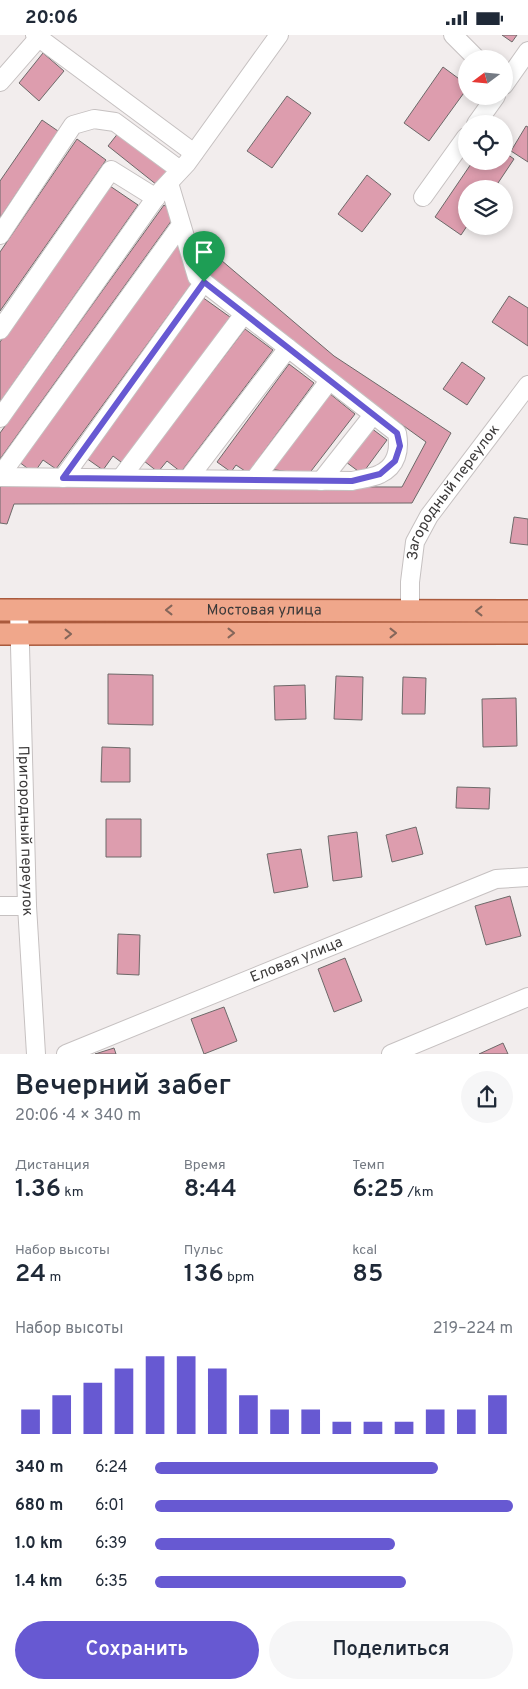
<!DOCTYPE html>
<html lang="ru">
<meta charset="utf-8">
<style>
body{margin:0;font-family:Overpass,sans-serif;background:#f6f6f7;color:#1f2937;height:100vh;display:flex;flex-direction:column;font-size:19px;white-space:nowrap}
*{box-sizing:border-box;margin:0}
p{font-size:16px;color:#747a83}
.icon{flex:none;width:28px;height:28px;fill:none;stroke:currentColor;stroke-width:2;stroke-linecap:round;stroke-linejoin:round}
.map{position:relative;height:1019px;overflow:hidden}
.sheet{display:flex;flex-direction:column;background:#fff;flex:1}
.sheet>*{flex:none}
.needle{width:32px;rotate:254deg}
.buttons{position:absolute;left:458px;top:15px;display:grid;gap:10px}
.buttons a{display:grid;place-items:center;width:55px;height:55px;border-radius:50%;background:#fff;box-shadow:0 2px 8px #0003;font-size:25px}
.pin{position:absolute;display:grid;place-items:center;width:42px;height:42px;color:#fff;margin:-51px -21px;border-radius:50% 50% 50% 0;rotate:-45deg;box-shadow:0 0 5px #0007}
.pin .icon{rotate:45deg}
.round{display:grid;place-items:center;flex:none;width:52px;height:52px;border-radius:26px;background:#f6f6f7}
.headline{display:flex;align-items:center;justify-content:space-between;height:85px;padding:0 15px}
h1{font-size:28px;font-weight:600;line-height:38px}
.metrics{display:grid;grid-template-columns:repeat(3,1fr);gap:8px;height:85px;padding:5px 15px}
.metrics div{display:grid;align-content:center}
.metrics b{font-size:25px;font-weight:600}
.metrics small{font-size:14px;font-weight:400}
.metrics p{font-size:14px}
.chart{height:140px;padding:10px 15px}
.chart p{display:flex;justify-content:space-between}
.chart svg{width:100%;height:90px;margin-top:5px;stroke:#6759d2;stroke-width:6}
.cta{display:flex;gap:10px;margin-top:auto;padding:10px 15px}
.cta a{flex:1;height:58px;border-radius:30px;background:#6759d2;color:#fff;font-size:20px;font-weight:600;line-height:58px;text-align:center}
.cta a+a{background:#f6f6f7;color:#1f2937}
ul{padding:0 15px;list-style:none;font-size:16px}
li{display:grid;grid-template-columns:80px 60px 1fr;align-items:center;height:38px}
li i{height:12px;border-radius:6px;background:#6759d2}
.status{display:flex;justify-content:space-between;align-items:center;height:35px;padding:0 25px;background:#fff;direction:ltr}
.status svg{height:14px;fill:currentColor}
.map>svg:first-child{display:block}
.building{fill:#dd9dae;stroke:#6d6969}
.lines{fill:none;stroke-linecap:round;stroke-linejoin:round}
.minor-casing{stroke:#c6c1c1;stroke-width:20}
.major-casing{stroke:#aa5a3d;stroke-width:24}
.minor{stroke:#fff;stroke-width:18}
.major{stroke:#f0a78b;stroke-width:21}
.oneway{stroke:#84665a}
.route-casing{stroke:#fff;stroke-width:10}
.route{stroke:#6759d2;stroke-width:6}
.labels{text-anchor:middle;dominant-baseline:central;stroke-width:5;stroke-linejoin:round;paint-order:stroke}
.street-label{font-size:15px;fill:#3c3a3a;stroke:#fff}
</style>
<div class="status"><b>20:06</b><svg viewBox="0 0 49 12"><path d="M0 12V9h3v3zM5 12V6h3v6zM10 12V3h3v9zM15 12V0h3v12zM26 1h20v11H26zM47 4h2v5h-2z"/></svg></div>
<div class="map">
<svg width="528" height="1019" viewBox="0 0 528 1019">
<rect width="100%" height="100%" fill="#f2eded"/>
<path class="building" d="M502 0H517L512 7Z
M43 18 64 36 39 66 19 48Z
M443 32 466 49V55L429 106 404 88Z
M287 61 311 78 272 133 247 116Z
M42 85 58 96 0 183V146Z
M526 91 528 92V127L511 116Z
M119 97 168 136 157 150 108 111Z
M77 104 106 125 0 276V217Z
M504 117 514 124 494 154H466L467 191 461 200 435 182 473 126H504Z
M367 140 391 159 362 197 338 179Z
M107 149 138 170 0 367V307Z
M164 170 177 178 0 424V398Z
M182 204 192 248 56 434 43 425 34 438 19 427Z
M208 214 334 321 451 398 412 468 14 469 7 489 0 488V451L402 452 426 407 325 334 196 229Z
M509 261 528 273V311L492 287Z
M202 262 230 282 125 430 113 421 103 435 86 423Z
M245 294 273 315 181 437 167 426 158 437 144 426Z
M462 327 485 343 467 370 443 354Z
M289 329 314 348 248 438 236 430 231 437 217 427Z
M329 358 355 379 308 440 270 434Z
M371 393 387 405 362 439 346 427Z
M514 482 528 484V510L510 508Z
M108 639 153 640V690L108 689Z
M336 641 363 642 362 685 334 684Z
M403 642 426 643 425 679H402Z
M305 650 306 684 275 685 274 651Z
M516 663 517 711 483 712 482 664Z
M102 712 130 713V747H101Z
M457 752 490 753 489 774 456 773Z
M106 784H141V822H106Z
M416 792 423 819 392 827 386 800Z
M357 797 362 842 333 846 328 801Z
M301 814 308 852 274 858 267 819Z
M510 861 521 901 486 910 475 871Z
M118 899 140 900 139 940 117 939Z
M345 923 362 966 334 977 318 934Z
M224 972 237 1006 204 1019 191 984Z
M503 1008 508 1019H479Z
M114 1013 116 1019H95Z"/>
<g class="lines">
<defs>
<g id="minor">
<path d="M35 0 194 118"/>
<path d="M453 0 477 24"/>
<path d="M0 47 41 0"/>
<path d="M504 50 528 16"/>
<path d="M476 89 496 61"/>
<path d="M423 162 466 102"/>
<path d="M0 200 73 90 94 84 115 87 180 135"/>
<path d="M0 295 111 135 156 163"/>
<path d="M0 383 159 158 187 128 279 0"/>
<path d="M0 441 181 190"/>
<path d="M0 442 352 446C361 444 372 443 380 439 397 431 400 415 397 398L197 242 169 148"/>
<path d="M63 443 204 247"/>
<path d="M121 443 244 279"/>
<path d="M188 444 288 313"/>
<path d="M254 445 329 346"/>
<path d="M321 446 373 380"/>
<path id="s1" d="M19 574 27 871 36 1019"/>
<path id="s2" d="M410 576V547L415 507 429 481 528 350"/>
<path d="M0 871H27"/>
<path id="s3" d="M66 1019 496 844 528 842"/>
<path d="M391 1019 528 962"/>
</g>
<g id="major">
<path id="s4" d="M0 575 528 576"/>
<path d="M0 599 528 598"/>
</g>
</defs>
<use href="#minor" class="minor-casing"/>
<use href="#major" class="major-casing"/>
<use href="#minor" class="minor"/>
<use href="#major" class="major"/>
</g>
<defs><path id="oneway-chevron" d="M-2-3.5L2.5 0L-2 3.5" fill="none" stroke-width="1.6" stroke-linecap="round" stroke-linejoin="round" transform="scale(1.25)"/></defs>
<g class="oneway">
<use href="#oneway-chevron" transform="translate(169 575) rotate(-180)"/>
<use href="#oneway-chevron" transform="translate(479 576) rotate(180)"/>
<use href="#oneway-chevron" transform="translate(231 598)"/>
<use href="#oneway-chevron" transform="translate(393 598)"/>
<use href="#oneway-chevron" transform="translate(68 599)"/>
</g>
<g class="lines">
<defs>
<path id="route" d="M204 247 397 398 400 411 395 426 380 439 352 446 63 443Z"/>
</defs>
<use href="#route" class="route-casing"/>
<use href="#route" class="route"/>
</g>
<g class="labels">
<g class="street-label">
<text stroke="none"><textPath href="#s2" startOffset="131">Загородный переулок</textPath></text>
<text stroke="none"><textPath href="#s4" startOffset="264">Мостовая улица</textPath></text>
<text stroke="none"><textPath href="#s1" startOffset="222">Пригородный переулок</textPath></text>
<text stroke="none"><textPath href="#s3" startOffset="249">Еловая улица</textPath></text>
</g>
</g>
</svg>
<div class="buttons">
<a><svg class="needle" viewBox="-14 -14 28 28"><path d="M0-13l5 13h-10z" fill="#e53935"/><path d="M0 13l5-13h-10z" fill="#747a83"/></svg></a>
<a><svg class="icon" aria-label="locate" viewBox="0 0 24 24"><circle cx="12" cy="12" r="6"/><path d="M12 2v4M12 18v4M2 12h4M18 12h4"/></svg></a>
<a><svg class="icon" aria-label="layers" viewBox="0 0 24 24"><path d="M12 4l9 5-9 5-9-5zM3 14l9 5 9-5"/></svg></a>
</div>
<div class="pin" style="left:204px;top:247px;background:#1e9e55"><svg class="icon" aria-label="arrive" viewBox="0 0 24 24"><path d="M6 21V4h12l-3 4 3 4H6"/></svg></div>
</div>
<section class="sheet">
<div class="headline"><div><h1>Вечерний забег</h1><p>20:06 · 4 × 340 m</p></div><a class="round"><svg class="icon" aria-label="share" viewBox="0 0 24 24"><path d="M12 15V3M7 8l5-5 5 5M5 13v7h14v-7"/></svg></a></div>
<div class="metrics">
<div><p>Дистанция</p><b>1.36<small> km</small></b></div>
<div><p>Время</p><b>8:44</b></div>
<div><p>Темп</p><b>6:25<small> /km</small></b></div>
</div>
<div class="metrics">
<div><p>Набор высоты</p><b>24<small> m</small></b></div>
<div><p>Пульс</p><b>136<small> bpm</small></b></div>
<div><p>kcal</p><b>85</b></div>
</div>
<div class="chart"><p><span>Набор высоты</span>219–224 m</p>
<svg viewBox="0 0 160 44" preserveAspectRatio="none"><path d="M5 44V32M15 44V25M25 44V19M35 44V12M45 44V6M55 44V6M65 44V12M75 44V25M85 44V32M95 44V32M105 44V38M115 44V38M125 44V38M135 44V32M145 44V32M155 44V25"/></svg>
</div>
<ul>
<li><b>340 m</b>6:24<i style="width:79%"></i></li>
<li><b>680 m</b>6:01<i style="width:100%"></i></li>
<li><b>1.0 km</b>6:39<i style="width:67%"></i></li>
<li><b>1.4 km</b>6:35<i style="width:70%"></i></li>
</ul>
<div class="cta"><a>Сохранить</a><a>Поделиться</a></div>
</section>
